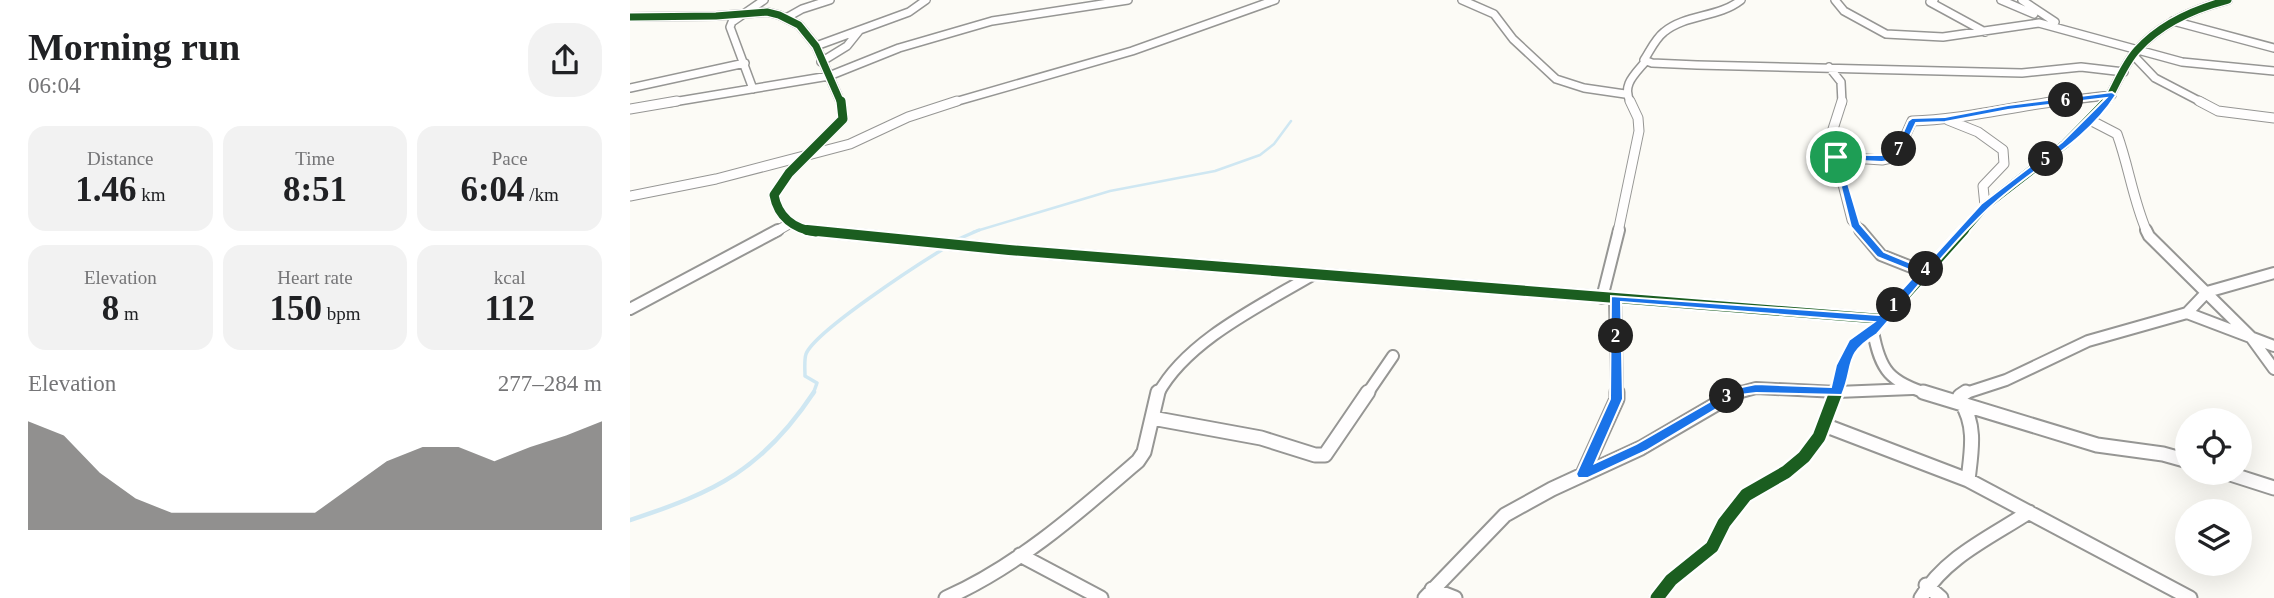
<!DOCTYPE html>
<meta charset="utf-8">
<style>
body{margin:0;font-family:Georgia,serif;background:#f2f2f2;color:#202124;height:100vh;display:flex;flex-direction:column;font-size:26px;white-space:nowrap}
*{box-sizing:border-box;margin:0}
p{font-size:23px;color:#757577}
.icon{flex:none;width:38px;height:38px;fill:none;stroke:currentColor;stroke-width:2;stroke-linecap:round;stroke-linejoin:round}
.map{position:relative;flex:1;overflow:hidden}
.panel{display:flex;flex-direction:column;background:#fff;width:630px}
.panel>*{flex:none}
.fabs{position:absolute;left:1545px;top:408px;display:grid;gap:14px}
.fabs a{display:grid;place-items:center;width:77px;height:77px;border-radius:50%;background:#fff;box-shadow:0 7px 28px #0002;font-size:35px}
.pin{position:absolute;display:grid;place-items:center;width:60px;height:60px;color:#fff;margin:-30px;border:4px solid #fff;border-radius:50%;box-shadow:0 2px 7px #0007}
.km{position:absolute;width:35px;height:35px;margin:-18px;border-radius:50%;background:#222;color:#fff;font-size:19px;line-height:35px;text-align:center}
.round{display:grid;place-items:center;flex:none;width:74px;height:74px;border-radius:28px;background:#f2f2f2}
.overview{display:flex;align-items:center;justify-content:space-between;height:119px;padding:0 28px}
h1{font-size:38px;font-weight:700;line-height:52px}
.stats{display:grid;grid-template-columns:repeat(3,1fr);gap:10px;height:119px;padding:7px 28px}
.stats div{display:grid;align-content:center;border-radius:18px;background:#f2f2f2;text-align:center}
.stats b{font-size:35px;font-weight:700}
.stats small{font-size:19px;font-weight:400}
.stats p{font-size:19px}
.chart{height:196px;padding:14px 28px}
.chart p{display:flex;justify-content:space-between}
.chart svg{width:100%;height:126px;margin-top:7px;fill:#636260;opacity:.7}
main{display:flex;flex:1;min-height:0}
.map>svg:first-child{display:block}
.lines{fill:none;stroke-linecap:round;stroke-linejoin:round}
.stream-far2{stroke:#cfe7f2;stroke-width:2.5}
.stream-far1{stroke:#cfe7f2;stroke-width:3.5}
.stream{stroke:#cfe7f2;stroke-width:4.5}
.minor-far3-casing{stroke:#969694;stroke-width:10}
.minor-far2-casing{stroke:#969694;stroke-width:11}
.minor-far1-casing{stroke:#969694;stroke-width:14}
.minor-casing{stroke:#969694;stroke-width:17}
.minor-far3{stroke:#fffefe;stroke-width:7}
.minor-far2{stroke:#fffefe;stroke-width:9}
.minor-far1{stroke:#fffefe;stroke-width:10}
.minor{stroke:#fffefe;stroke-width:13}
.cycleway-far3-casing{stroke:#fff;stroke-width:10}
.cycleway-far2-casing{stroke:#fff;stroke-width:12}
.cycleway-far1-casing{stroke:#fff;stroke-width:15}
.cycleway-casing{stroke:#fff;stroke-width:18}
.cycleway-far3{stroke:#1b5e20;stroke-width:7}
.cycleway-far2{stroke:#1b5e20;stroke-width:9}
.cycleway-far1{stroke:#1b5e20;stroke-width:10}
.cycleway{stroke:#1b5e20;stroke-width:13}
.route{fill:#1a73e8;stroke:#fff;stroke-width:2;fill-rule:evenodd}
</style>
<main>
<section class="panel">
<div class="overview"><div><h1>Morning run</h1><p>06:04</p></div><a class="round"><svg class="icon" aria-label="share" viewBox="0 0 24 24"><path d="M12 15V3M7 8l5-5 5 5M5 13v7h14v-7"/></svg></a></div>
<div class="stats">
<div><p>Distance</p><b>1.46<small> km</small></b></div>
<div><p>Time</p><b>8:51</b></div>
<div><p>Pace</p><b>6:04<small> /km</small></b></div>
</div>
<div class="stats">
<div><p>Elevation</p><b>8<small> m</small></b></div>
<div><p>Heart rate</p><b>150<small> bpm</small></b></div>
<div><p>kcal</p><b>112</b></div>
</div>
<div class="chart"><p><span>Elevation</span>277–284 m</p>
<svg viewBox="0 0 160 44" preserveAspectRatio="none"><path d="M0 44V6L10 11L20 24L30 33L40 38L50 38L60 38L70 38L80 38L90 29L100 20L110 15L120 15L130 20L140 15L150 11L160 6V44z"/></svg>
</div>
</section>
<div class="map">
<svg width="1644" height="598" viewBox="0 0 1644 598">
<rect width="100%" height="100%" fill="#fcfbf6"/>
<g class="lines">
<path class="stream-far2" d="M343 232 480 191 585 171 630 155 644 144 661 121"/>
<path class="stream-far1" d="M324 241 349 230
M183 394 187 383 175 376C175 370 174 360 176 354 185 331 290 263 315 248"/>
<path class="stream" d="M0 520C86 492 133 469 184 392"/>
<defs>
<path id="minor-far3" d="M832 0 864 14 883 39 926 79 954 88 995 94
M1111 0C1088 18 1056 14 1034 32 1025 39 1020 51 1014 60L1022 63 1067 65 1392 73 1451 67 1494 72
M1205 0 1214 11 1256 34 1313 37 1409 23 1552 62 1644 71
M1304 0 1300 2 1355 32
M1371 0 1404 14
M1392 0 1425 22
M0 17 86 16 137 12 149 15 169 25 186 46 211 103
M156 18 172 9 200 0
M1543 21 1644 48
M186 46 279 12 296 0
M1504 56 1525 78 1573 103
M191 62 217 46 229 31
M1199 67 1211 82 1212 103
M0 88 115 63
M123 89 100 27 102 22 134 0
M37 103 199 76 269 48 362 21 498 0
M321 103 502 51 645 0
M1001 103C991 86 1004 75 1015 62
M1414 103 1482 95
M1476 103C1486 86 1494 64 1507 50 1531 23 1564 9 1598 0"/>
<path id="minor-far2" d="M1212 101 1203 129 1205 153 1222 220 1232 232
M1569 101 1588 111 1644 118
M0 109 47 101
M1318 120 1348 132 1373 150 1374 164 1353 186 1355 206
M1460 120 1487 134C1499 167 1503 200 1517 232
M1206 157 1252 160 1266 157 1282 121C1331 120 1380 107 1429 101
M0 196 86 179 220 144 278 117 327 101
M145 232 159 224
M186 232C164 229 148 217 144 195L159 173 213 119 211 101
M988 232 1009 131 1008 118 1000 101
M1332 232 1355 206 1435 144 1477 101"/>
<path id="minor-far1" d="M177 230 379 250 1252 319
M1230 230 1251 255 1294 272
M1516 230 1519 236 1620 336 1644 369
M972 298 989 230
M985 299 987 394
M0 309 148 230
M1557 313 1644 346
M1243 331C1250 371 1260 382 1299 394
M528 394C557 340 632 305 684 274
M737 394 763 356
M1104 394 1126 388 1207 392 1282 389
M1206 394C1214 365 1214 346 1243 331L1334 230
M1333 394 1376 380 1458 341 1557 313 1577 292 1644 273"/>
<path id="minor" d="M1293 392 1467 445 1533 454 1558 461
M1331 402 1330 396 1336 392
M1331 402C1347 426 1341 453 1338 480
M522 418 631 438 685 455H695L738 392
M1194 425 1338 480 1560 598
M1594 472 1644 488
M953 474 987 399V392
M390 555 471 598
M1296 585 1311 598
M802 589 825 598
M316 598C388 566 449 512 508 461L514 452 528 392
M795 598 875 515 922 489 1011 448 1107 392
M1027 598 1041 580 1082 547 1094 523 1116 495 1156 472 1174 457 1189 437 1206 392
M1291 598C1315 557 1361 537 1399 512"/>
</defs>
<use href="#minor-far3" class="minor-far3-casing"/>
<use href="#minor-far2" class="minor-far2-casing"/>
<use href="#minor-far1" class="minor-far1-casing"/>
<use href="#minor" class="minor-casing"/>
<use href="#minor-far3" class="minor-far3"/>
<use href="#minor-far2" class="minor-far2"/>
<use href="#minor-far1" class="minor-far1"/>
<use href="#minor" class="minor"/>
<defs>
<path id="cycleway-far3" d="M0 17 86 16 137 12 149 15 169 25 186 46 211 103
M1476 103C1486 86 1494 64 1507 50 1531 23 1564 9 1598 0"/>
<path id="cycleway-far2" d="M186 232C164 229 148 217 144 195L159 173 213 119 211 101
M1332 232 1355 206 1435 144 1477 101"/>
<path id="cycleway-far1" d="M177 230 379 250 1252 319
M1206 394C1214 365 1214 346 1243 331L1334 230"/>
<path id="cycleway" d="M1027 598 1041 580 1082 547 1094 523 1116 495 1156 472 1174 457 1189 437 1206 392"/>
</defs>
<use href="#cycleway-far3" class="cycleway-far3-casing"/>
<use href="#cycleway-far2" class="cycleway-far2-casing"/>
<use href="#cycleway-far1" class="cycleway-far1-casing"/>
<use href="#cycleway" class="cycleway-casing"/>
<use href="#cycleway-far3" class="cycleway-far3"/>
<use href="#cycleway-far2" class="cycleway-far2"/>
<use href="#cycleway-far1" class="cycleway-far1"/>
<use href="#cycleway" class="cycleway"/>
</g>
<path class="route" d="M1482 92 1486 95C1455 144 1399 170 1358 209 1318 247 1283 293 1247 334 1213 355 1225 364 1212 395L1126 393 1110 395 1016 451 958 478H948L946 474 980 399 981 296 1249 315 1287 273 1247 257 1221 227 1203 155H1263L1278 121 1282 118 1315 117 1378 105ZM1476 98 1432 142 1351 204 1293 268 1254 252 1230 224 1211 160 1252 162 1269 159 1286 123 1315 122 1378 110ZM991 302 1244 322 1219 340 1206 365 1201 387 1126 384 1102 389 1006 444 965 463 993 399Z"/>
</svg>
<div class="fabs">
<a><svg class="icon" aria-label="locate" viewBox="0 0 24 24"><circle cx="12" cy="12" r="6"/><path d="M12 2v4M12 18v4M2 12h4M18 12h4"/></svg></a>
<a><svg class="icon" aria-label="layers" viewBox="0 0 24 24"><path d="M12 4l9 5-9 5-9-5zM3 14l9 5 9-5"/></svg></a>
</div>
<div class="pin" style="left:1206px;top:157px;background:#1e9e55"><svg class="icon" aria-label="arrive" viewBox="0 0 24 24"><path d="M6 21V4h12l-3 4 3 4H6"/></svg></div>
<b class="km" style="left:1264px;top:305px">1</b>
<b class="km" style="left:986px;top:336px">2</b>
<b class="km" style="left:1097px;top:396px">3</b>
<b class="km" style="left:1296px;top:269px">4</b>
<b class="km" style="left:1416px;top:159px">5</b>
<b class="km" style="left:1436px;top:100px">6</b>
<b class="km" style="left:1269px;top:149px">7</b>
</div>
</main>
